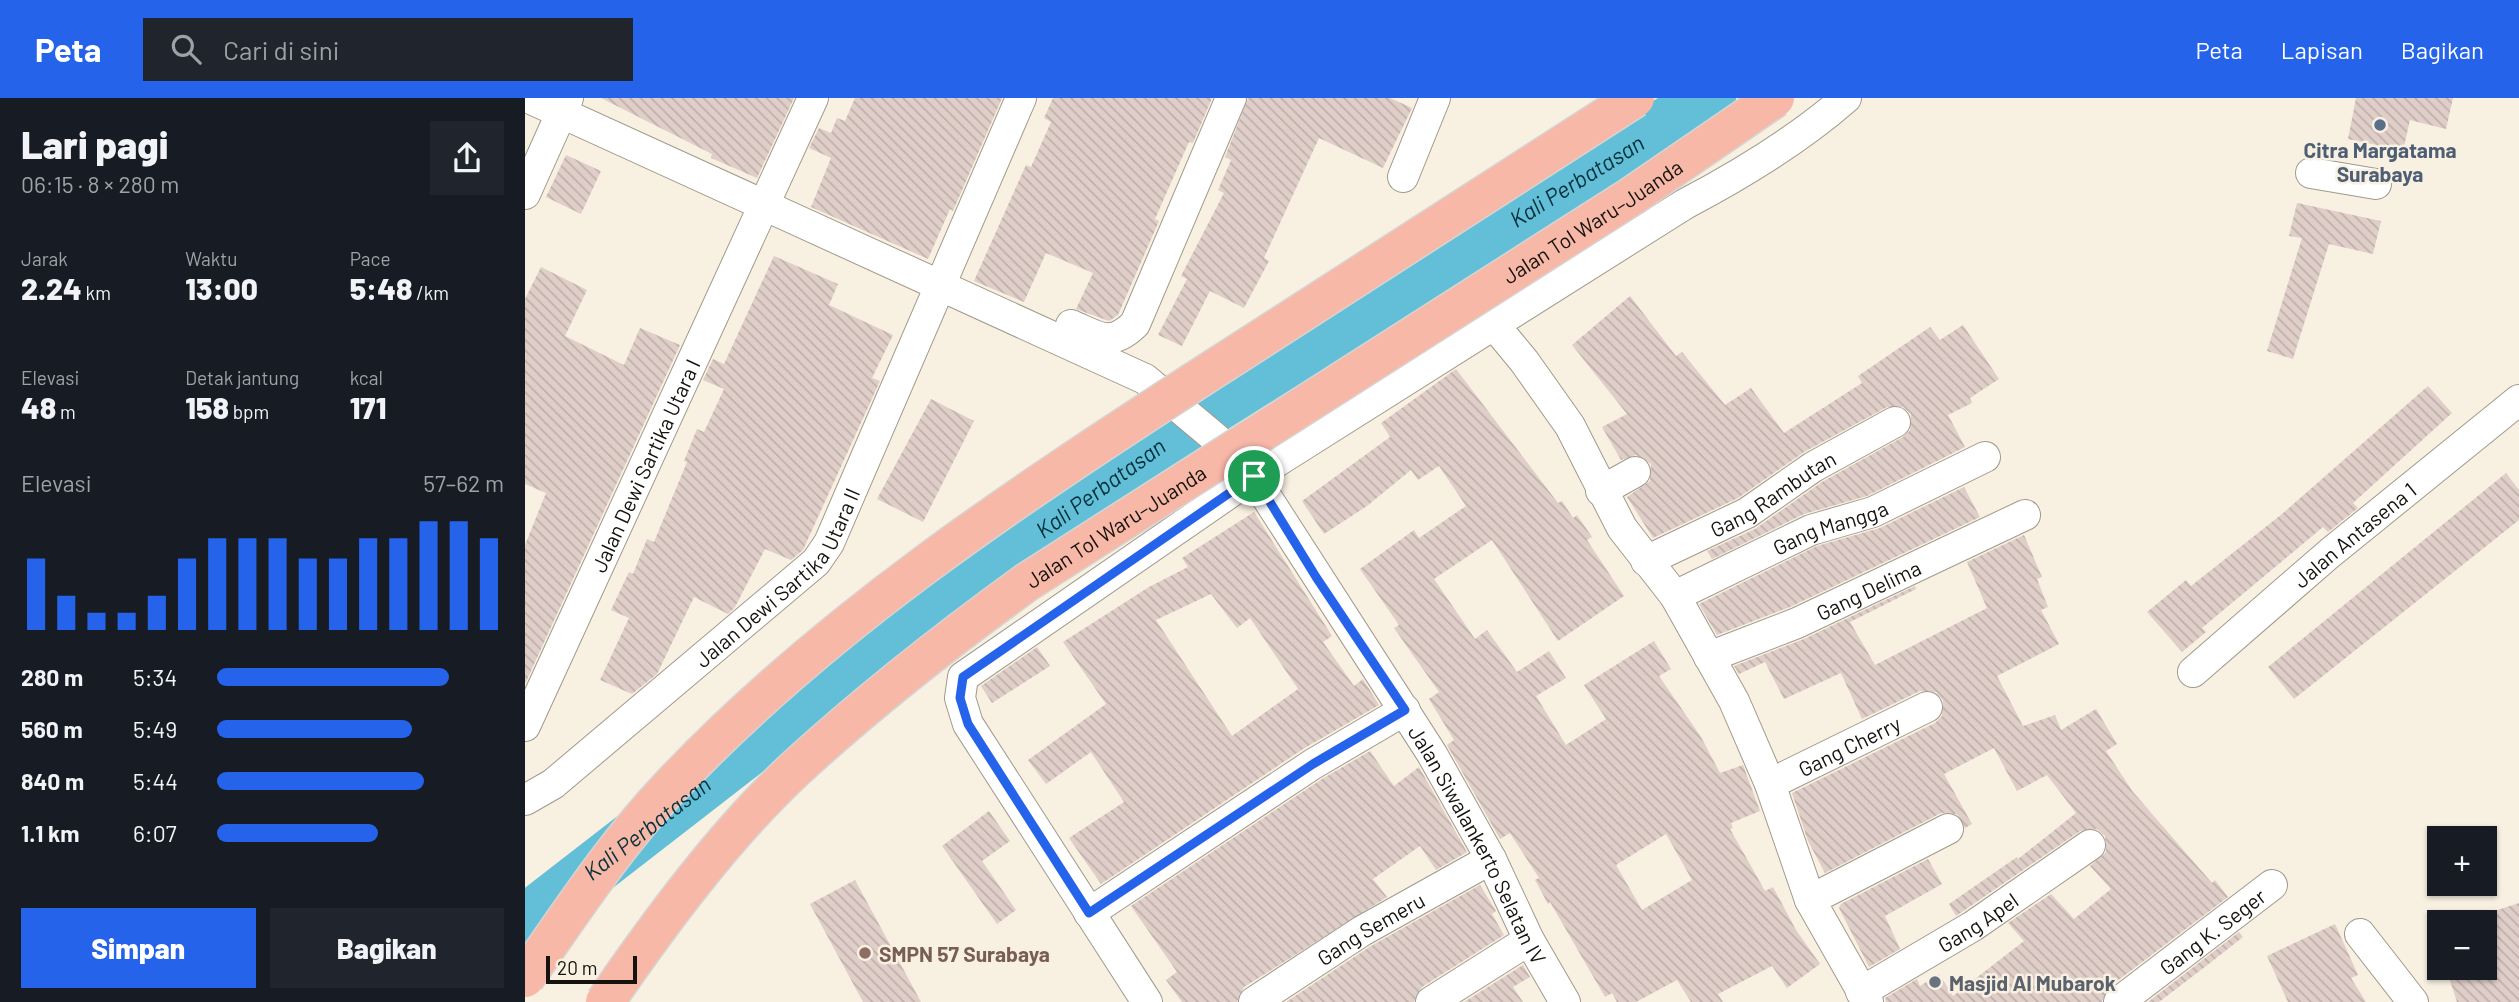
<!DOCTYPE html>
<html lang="id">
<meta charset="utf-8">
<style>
body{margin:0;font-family:Barlow,sans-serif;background:#20242c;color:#f1f3f6;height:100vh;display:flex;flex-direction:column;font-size:26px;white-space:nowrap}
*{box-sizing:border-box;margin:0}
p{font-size:23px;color:#9ea1a6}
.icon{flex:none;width:38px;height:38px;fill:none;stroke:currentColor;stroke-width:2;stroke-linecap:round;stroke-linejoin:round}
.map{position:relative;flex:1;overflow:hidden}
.side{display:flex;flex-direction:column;background:#171b24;width:525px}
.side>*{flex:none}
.buttons{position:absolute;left:1902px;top:728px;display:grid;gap:14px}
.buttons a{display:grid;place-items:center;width:70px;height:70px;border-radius:0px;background:#171b24;box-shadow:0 2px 5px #0004;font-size:35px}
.scale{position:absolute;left:21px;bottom:18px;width:91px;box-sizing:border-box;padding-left:7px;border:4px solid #16130e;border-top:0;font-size:19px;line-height:24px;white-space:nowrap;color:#16130e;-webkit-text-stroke:5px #f8f0e1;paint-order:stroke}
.pin{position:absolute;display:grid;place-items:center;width:60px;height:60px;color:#fff;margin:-30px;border:4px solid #fff;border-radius:50%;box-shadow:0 2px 7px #0007}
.round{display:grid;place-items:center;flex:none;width:74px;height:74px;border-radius:0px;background:#20242c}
.overview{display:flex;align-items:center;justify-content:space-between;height:119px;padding:0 21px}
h1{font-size:38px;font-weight:800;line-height:52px}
.metrics{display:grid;grid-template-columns:repeat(3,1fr);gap:10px;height:119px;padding:7px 21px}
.metrics div{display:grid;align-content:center}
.metrics b{font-size:30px;font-weight:800}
.metrics small{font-size:19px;font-weight:400}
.metrics p{font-size:19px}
.chart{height:196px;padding:14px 21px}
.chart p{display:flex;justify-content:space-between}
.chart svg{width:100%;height:126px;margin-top:7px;stroke:#2563eb;stroke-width:6}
.button{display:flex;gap:14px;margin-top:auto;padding:14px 21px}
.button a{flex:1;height:80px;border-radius:0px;background:#2563eb;color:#fff;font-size:28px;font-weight:800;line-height:80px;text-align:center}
.button a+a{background:#20242c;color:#f1f3f6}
ul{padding:0 21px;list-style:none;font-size:23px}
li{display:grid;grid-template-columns:112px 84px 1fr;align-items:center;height:52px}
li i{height:18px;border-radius:9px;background:#2563eb}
header{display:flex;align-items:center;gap:42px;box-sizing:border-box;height:98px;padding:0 35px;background:#2563eb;color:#fff}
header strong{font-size:33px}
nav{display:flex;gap:38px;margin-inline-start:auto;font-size:24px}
.search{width:490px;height:63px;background:#20242c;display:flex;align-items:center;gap:18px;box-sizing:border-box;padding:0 24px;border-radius:0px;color:#9ea1a6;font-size:26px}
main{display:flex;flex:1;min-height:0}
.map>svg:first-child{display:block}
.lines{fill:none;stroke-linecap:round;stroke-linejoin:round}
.river{stroke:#63bfd7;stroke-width:54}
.building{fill:url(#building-back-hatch);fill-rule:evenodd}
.minor-casing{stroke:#a19a8c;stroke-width:32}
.minor{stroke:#fff;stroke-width:30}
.highway-bridge-casing{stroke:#d5d5d4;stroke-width:41;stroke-linecap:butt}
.highway-bridge{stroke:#f7b8a8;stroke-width:38}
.route-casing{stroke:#fff;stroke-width:14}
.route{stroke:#2563eb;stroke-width:9}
.service-dot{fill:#5c6f8a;stroke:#f8f0e1;stroke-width:2.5}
.education-dot{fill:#8d6e63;stroke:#f8f0e1;stroke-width:2.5}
.worship-dot{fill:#6b7280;stroke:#f8f0e1;stroke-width:2.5}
.labels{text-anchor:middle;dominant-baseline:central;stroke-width:5;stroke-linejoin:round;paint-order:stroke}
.service-label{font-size:21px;font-weight:bold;fill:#4e5e75;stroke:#f8f0e1}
.street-label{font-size:21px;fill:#16130e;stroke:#f8f0e1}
.education-label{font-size:21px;font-weight:bold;fill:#785e54;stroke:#f8f0e1;text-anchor:start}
.worship-label{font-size:21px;font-weight:bold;fill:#5b616d;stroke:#f8f0e1;text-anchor:start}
.water-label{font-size:23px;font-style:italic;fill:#04313b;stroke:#f8f0e1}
</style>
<header>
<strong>Peta</strong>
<div class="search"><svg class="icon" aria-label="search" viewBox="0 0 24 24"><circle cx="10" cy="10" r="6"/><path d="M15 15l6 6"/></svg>Cari di sini</div>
<nav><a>Peta</a><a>Lapisan</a><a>Bagikan</a></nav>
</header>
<main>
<section class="side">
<div class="overview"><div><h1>Lari pagi</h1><p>06:15 · 8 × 280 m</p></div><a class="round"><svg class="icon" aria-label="share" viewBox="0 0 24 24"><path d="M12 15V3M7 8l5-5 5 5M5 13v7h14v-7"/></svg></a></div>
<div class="metrics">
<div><p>Jarak</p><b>2.24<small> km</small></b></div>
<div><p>Waktu</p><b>13:00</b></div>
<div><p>Pace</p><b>5:48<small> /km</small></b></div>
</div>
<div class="metrics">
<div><p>Elevasi</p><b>48<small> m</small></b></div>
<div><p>Detak jantung</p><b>158<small> bpm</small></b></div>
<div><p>kcal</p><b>171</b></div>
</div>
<div class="chart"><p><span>Elevasi</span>57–62 m</p>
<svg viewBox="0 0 160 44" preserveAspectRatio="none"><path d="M5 44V19M15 44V32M25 44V38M35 44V38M45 44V32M55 44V19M65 44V12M75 44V12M85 44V12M95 44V19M105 44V19M115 44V12M125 44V12M135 44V6M145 44V6M155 44V12"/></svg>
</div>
<ul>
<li><b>280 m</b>5:34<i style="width:81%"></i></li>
<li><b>560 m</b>5:49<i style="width:68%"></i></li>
<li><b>840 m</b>5:44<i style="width:72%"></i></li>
<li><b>1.1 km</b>6:07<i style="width:56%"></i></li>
</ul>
<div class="button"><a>Simpan</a><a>Bagikan</a></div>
</section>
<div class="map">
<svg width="1994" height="904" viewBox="0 0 1994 904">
<defs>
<pattern id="building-back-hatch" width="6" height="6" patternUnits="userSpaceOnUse" patternTransform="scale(1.75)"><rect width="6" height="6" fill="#e0cec9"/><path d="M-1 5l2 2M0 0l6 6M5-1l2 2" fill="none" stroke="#bfb0ab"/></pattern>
</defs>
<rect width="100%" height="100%" fill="#f8f0e1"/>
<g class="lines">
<path class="river" id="s1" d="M0 824 365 541 684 311 1184 0"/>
</g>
<path class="building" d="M76 0H269L232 80 186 60 187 56Z
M330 0H477L428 113 425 111 403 161 286 109 306 60 284 50 294 30 306 35 312 20 320 23Z
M528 0H687L668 45 664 44 630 121 634 123 593 217 584 223 551 211 568 175 521 155 499 204 449 183 501 67 506 69 526 24 519 20Z
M723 0H865L887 10 858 70 794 40 739 160 744 163 719 210 685 193 657 248 633 237 662 181 656 178 699 95 693 92 706 62 700 59Z
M1831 0H1928L1921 31 1885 22 1878 53 1823 41Z
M41 57 76 73 56 116 21 99Z
M1772 105 1856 123 1848 156 1804 146 1768 261 1742 253 1777 140 1764 138Z
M249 158 313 186 304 207 368 237 347 280 355 283 278 452 266 462 240 451 210 509 203 516 169 499 132 576 107 596 75 582 104 520 86 512 104 474 108 476 122 441 129 444 162 364 159 363 172 331 179 334 199 291 178 282 188 261 199 266Z
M16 169 62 192 40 238 99 267 115 230 155 247 0 586V447L21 395 0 386V201Z
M1105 198 1151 258 1157 254 1200 307 1226 290 1259 335 1337 285 1333 278 1405 229 1415 242 1438 227 1474 281 1445 300 1447 305 1423 317 1440 349 1342 398 1279 416 1187 461 1182 453 1230 431 1297 384 1378 339 1385 332 1386 316 1378 309H1362L1279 354 1213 400 1128 440 1102 399 1125 383 1126 366 1111 357 1096 362 1077 329 1102 316 1047 247Z
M931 271 1033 405 1037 403 1048 420 1052 417 1067 439 1062 442 1099 498 1033 543 967 442 909 481 950 541 962 532 992 574 1024 553 1041 580 1011 598 1041 647 1081 621 1059 587 1129 543 1146 571 1134 578 1176 639 1195 675 1218 667 1235 713 1206 725 1208 730 1205 731 1240 793 1248 789 1271 832 1295 866 1262 890 1247 868 1193 896 1198 904H1166L1152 882 1111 904H1092L1087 895 1080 899 1025 804 1023 806 1010 782 1014 780 985 735 975 741 922 647 929 642 904 601 914 594 869 530 874 527 835 471 889 432 894 440 941 408 914 368 893 382 886 372 842 408 799 436 777 403 865 339 856 325ZM1141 736 1167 782 1117 812 1091 767Z
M1903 288 1927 315 1828 405 1833 410 1803 434 1798 429 1677 530 1681 534 1657 554 1622 514 1661 482 1666 488 1757 416Z
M406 301 449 323 398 424 352 401Z
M1981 375 1994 392V422L1769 601 1743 569Z
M1439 389 1455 419 1265 509 1192 537 1174 506 1292 448 1355 430Z
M729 414 807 538 798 544 829 588 838 581 854 607 778 651 576 786 544 740 599 704 566 654 521 686 503 662 581 606 538 544 624 489 663 469 657 460ZM686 496 712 530 725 520 773 591 707 638 631 522Z
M1499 437 1517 479 1512 481 1523 509 1516 512 1534 546 1472 578 1498 628 1530 617 1536 632 1571 611 1592 646 1581 653 1608 694 1687 785 1690 782 1703 799 1583 890 1577 904H1361L1360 900 1392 881 1395 888 1414 876 1428 898 1499 843 1483 825 1526 796 1549 821 1586 791 1565 768 1581 754 1580 738 1572 731 1555 733 1431 818 1424 806 1492 759 1493 761 1551 715 1522 677 1492 693 1469 650 1419 676 1447 726 1440 730 1432 716 1416 715 1300 775 1283 743 1267 695 1410 625 1417 618 1418 602 1411 594 1395 593 1337 621 1316 575 1259 601 1240 564 1214 576 1209 568 1279 541 1390 488 1391 491 1325 524 1350 567 1462 510 1442 464Z
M512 549 525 568 467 605 456 588Z
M845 653 869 688 894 669 942 754 911 772 895 748 848 781 862 799 719 889 712 904H657L641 882 652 874 606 808 797 681Z
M464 713 485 743 457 763 491 812 472 826 417 748Z
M1403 761 1417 786 1360 818 1375 851 1344 869 1314 810 1316 806Z
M330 782 396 904H338L285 806Z
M955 787 971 813 967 816 979 837 897 889 889 904H761L846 848Z
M1994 805V904H1932L1921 870H1960V816Z
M1810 826 1833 877 1826 880 1841 904H1763L1742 858Z
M1714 834 1718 839 1685 865 1634 904H1623Z
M998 867 1005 879 988 889 998 904H939Z"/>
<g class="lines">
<defs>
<g id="minor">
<path id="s2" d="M4 0 620 281 719 364 907 656 966 761 1004 842 1040 904"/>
<path d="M1786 75 1851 86"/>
<path d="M878 79 910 0"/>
<path d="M0 96 43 0"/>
<path d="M546 227C574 239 585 250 610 226L706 0"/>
<path d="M970 228 999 263 1045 328 1097 430 1150 498 1209 603 1245 686 1285 802 1343 904"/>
<path d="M1076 393 1110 374"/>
<path id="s3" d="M1121 463 1222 415 1288 369 1370 324"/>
<path id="s4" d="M1150 498 1286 432 1348 414 1460 359"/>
<path id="s5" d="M1184 559 1272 525 1500 417"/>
<path id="s6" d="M1668 574 1805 455 1994 302"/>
<path id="s7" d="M0 628 288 0"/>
<path id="s8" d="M1245 686 1402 609"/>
<path id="s9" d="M0 702 28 686 291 464 304 445 496 0"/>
<path d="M1285 802 1423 731"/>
<path d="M564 815 788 666 880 612"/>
<path d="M1835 836 1888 904"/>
<path id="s10" d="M1336 894 1448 828 1565 747"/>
<path d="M622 904 443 626 435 600 438 579 729 378 1160 106C1217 76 1272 43 1321 0"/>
<path id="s11" d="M729 904 837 833 966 761"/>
<path d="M906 904 1004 842"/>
<path id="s12" d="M1594 904 1747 787"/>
</g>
</defs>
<use href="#minor" class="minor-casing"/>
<use href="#minor" class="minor"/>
<defs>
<g id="highway-bridge">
<path d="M0 880C45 816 89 748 143 691 299 525 491 399 681 276 824 184 967 92 1110 0"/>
<path id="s13" d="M80 904C135 824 200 736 271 670 344 603 422 542 502 484L1107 98 1250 0"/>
</g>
</defs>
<use href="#highway-bridge" class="highway-bridge-casing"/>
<use href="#highway-bridge" class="highway-bridge"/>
</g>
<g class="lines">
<defs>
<path id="route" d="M729 378 791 479 880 612 788 666 564 815 443 626 435 600 438 579Z"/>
</defs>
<use href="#route" class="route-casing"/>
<use href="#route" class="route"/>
</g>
<circle class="service-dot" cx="1855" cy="27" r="7"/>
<circle class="education-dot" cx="340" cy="855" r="7"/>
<circle class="worship-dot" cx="1410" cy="884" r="7"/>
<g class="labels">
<g class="service-label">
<text x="1855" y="51">Citra Margatama<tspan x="1855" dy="24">Surabaya</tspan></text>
</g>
<g class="street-label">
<text stroke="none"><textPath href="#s13" startOffset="1270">Jalan Tol Waru–Juanda</textPath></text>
<text stroke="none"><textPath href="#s7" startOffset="287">Jalan Dewi Sartika Utara I</textPath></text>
<text stroke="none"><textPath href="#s3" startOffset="144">Gang Rambutan</textPath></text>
<text stroke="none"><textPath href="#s13" startOffset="704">Jalan Tol Waru–Juanda</textPath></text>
<text stroke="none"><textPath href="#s4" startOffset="170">Gang Mangga</textPath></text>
<text stroke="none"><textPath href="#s6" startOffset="212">Jalan Antasena 1</textPath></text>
<text stroke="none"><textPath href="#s9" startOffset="340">Jalan Dewi Sartika Utara II</textPath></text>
<text stroke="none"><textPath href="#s5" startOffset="173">Gang Delima</textPath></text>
<text stroke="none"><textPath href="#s8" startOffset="88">Gang Cherry</textPath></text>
<text stroke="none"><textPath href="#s2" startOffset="1255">Jalan Siwalankerto Selatan IV</textPath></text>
<text stroke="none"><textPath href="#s10" startOffset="136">Gang Apel</textPath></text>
<text stroke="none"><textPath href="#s11" startOffset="138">Gang Semeru</textPath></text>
<text stroke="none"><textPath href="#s12" startOffset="117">Gang K. Seger</textPath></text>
</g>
<g class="education-label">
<text x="354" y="855">SMPN 57 Surabaya</text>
</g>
<g class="worship-label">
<text x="1424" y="884">Masjid Al Mubarok</text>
</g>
<g class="water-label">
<text stroke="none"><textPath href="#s1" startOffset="1288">Kali Perbatasan</textPath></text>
<text stroke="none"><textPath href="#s1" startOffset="721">Kali Perbatasan</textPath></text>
<text stroke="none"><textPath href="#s1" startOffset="154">Kali Perbatasan</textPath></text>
</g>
</g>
</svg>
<div class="buttons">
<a>+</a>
<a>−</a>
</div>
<div class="scale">20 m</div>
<div class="pin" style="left:729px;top:378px;background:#1e9e55"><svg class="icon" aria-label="arrive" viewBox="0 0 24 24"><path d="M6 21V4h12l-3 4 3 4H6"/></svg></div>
</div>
</main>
